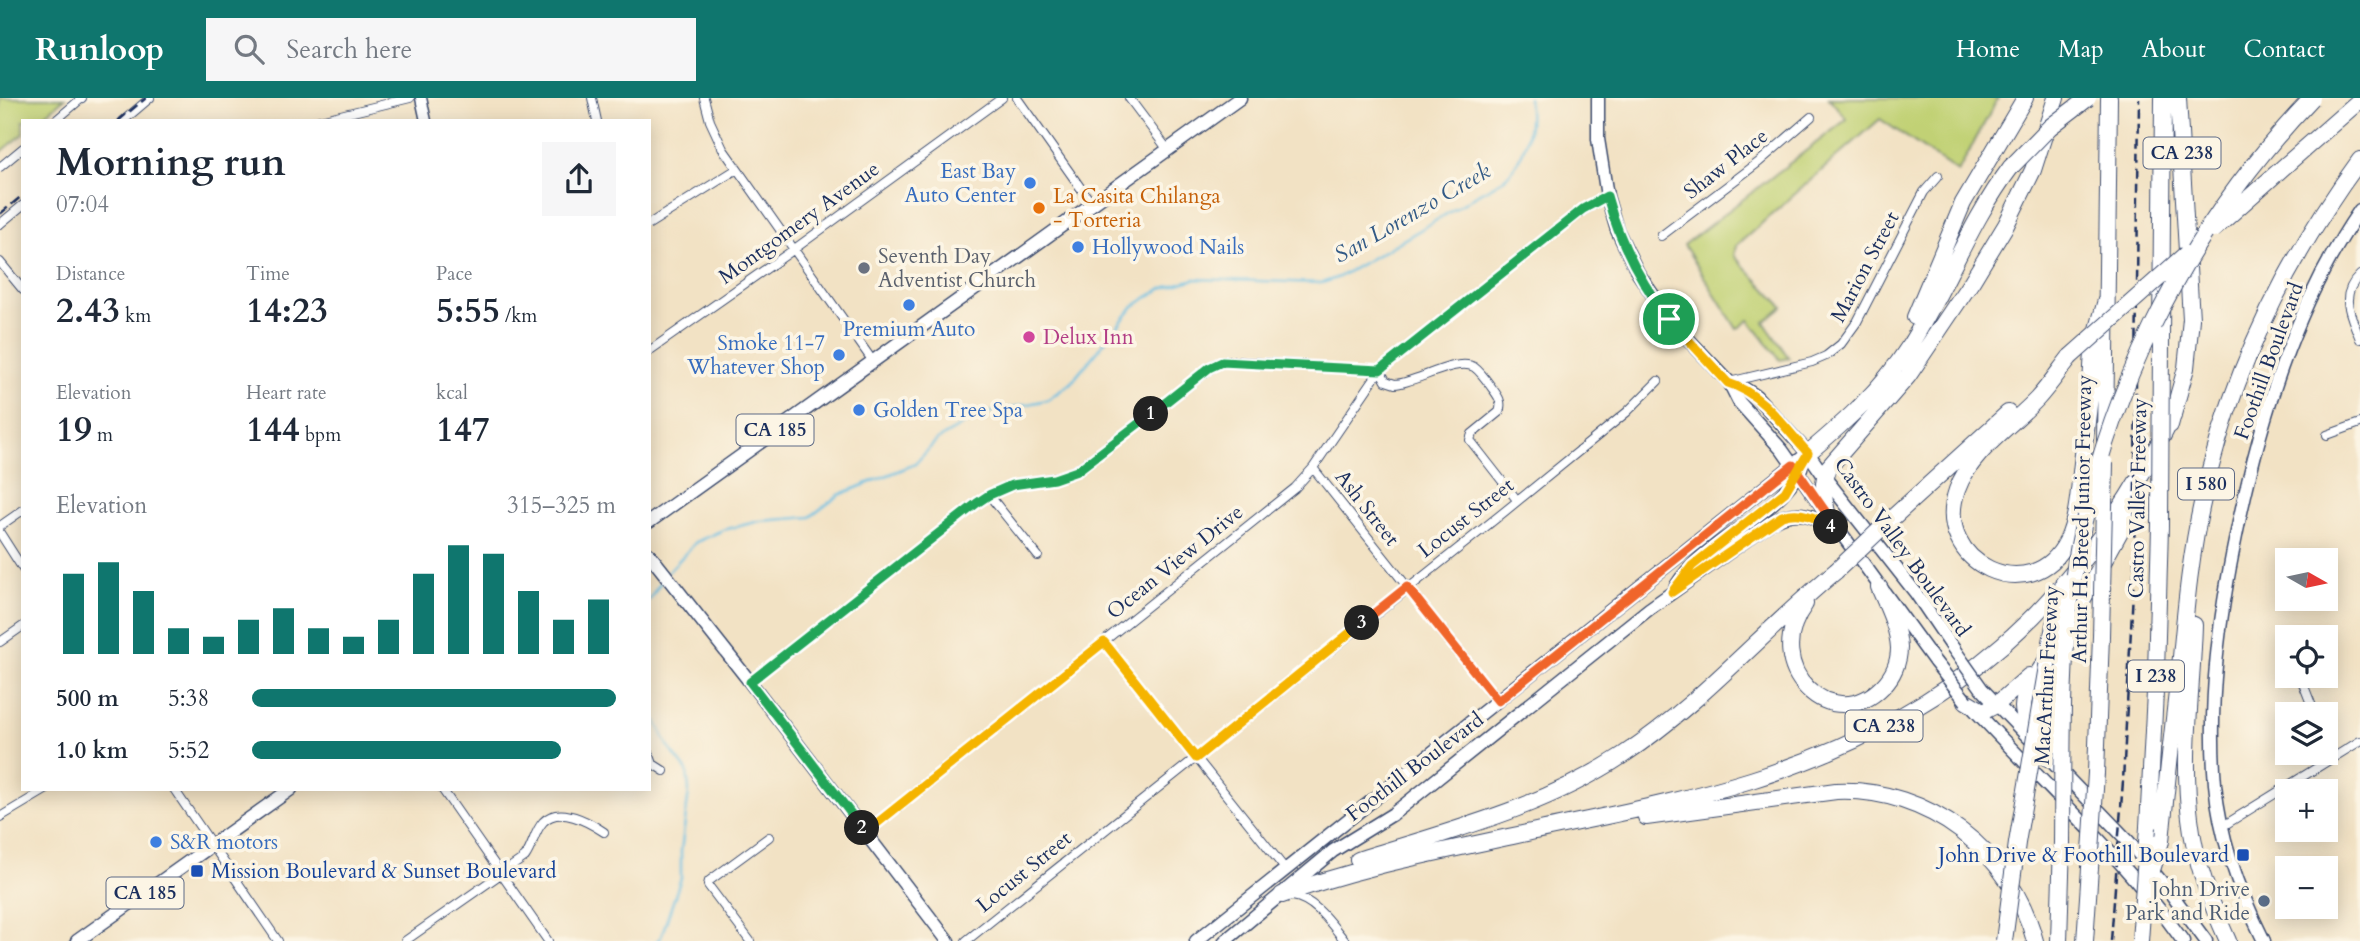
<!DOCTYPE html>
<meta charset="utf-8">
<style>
body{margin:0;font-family:Cardo,serif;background:#f6f6f7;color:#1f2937;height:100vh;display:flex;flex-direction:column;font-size:26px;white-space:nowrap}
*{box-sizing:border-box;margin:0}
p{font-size:23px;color:#747a83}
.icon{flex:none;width:38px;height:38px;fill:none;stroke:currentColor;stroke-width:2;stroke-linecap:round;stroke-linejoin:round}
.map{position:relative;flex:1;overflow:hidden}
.side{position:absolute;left:21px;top:21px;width:630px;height:672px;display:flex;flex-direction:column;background:#fff;border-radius:0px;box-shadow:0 4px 18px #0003}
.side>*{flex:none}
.needle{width:46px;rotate:99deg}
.buttons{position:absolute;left:2275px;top:450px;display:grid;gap:14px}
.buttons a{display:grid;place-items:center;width:63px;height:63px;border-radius:0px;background:#fff;box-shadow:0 4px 18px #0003;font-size:35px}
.pin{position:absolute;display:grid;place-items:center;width:60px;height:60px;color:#fff;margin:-30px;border:4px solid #fff;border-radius:50%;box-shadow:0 2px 7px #0007}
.km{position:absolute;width:35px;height:35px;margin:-18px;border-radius:50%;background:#222;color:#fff;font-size:19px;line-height:35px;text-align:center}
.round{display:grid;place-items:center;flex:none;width:74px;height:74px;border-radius:0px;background:#f6f6f7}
.head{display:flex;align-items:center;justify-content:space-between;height:119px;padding:0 35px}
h1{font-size:38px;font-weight:800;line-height:52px}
.figures{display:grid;grid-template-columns:repeat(3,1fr);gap:10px;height:119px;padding:7px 35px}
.figures div{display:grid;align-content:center}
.figures b{font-size:35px;font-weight:800}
.figures small{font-size:19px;font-weight:400}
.figures p{font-size:19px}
.chart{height:196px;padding:14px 35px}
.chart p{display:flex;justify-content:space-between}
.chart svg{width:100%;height:126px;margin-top:7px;stroke:#0f766e;stroke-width:6}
ul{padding:0 35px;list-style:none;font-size:23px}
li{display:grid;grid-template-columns:112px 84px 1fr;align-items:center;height:52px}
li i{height:18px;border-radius:9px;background:#0f766e}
header{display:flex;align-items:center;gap:42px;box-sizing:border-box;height:98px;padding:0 35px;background:#0f766e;color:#fff}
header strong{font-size:33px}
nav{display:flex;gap:38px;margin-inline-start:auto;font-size:24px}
.search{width:490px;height:63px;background:#f6f6f7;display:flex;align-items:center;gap:18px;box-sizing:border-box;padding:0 24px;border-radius:0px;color:#747a83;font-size:26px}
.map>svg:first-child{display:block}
.green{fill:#c1d174;stroke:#6e8069;stroke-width:2}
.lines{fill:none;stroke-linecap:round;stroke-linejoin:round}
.stream{stroke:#66bde2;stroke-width:2.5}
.minor-casing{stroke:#3b4a6d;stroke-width:10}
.tertiary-casing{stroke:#3b4a6d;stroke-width:13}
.secondary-casing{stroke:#3b4a6d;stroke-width:15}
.primary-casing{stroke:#3b4a6d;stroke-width:15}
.motorway-casing{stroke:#3b4a6d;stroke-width:18}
.minor{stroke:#fff;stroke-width:8}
.tertiary{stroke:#fff;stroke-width:10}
.secondary{stroke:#fff;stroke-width:12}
.primary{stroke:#fff;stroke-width:12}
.motorway{stroke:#fff;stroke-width:16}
.rail{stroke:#1b2f5e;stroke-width:2.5;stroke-dasharray:10 5;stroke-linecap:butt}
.primary-bridge-casing{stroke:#3b4a6d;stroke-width:15;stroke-linecap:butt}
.motorway-bridge-casing{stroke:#3b4a6d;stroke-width:18;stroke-linecap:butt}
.primary-bridge{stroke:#fff;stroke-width:12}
.motorway-bridge{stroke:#fff;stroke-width:16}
.split-1-casing{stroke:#fff;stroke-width:14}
.split-2-casing{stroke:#fff;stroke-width:14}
.split-3-casing{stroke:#fff;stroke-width:14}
.split-4-casing{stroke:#fff;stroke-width:14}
.split-5-casing{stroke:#fff;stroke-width:14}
.split-1{stroke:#22a559;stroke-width:9}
.split-2{stroke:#22a559;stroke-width:9}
.split-3{stroke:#f5b400;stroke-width:9}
.split-4{stroke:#f0652b;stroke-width:9}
.split-5{stroke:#f5b400;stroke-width:9}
.shop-dot{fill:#3f7fe0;stroke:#fcf5e5;stroke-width:2.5}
.food-dot{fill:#e8710a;stroke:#fcf5e5;stroke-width:2.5}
.worship-dot{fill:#6b7280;stroke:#fcf5e5;stroke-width:2.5}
.hotel-dot{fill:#d1479c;stroke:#fcf5e5;stroke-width:2.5}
.transit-dot{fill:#1a4fb4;stroke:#fcf5e5;stroke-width:2.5}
.service-dot{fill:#5c6f8a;stroke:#fcf5e5;stroke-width:2.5}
.labels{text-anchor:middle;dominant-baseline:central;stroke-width:7;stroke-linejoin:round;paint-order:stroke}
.shield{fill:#fcf5e5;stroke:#5e6a86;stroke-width:2}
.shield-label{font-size:19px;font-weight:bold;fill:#1b2f5e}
.street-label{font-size:21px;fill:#1b2f5e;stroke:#fcf5e5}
.shop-label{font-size:21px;fill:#366cbe;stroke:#fcf5e5;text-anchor:start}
.food-label{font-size:21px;fill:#c56008;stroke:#fcf5e5;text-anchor:start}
.worship-label{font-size:21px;fill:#5b616d;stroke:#fcf5e5;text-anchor:start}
.hotel-label{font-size:21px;fill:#b23c85;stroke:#fcf5e5;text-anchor:start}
.transit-label{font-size:21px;fill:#164399;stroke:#fcf5e5;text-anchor:end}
.service-label{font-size:21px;fill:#4e5e75;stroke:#fcf5e5;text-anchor:end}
.water-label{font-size:23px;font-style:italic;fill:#325a86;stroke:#fcf5e5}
</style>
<header>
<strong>Runloop</strong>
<div class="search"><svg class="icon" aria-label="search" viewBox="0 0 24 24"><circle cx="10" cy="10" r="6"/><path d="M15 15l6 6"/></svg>Search here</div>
<nav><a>Home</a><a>Map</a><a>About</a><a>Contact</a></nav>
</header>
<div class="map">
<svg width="2360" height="843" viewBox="0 0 2360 843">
<rect width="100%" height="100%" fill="#fcf5e5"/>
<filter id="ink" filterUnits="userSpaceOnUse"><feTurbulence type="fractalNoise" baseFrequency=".0143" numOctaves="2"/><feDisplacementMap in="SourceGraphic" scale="14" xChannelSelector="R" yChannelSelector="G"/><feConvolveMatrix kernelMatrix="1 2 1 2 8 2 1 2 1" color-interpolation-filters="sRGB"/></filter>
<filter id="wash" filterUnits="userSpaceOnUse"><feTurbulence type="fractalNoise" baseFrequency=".00686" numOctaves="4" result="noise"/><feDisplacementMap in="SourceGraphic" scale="28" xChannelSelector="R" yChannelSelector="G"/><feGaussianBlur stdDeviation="1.57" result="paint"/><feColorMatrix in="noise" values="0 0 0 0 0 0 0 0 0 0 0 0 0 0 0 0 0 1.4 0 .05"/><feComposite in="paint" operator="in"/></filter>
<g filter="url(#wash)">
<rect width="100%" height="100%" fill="#f2e2c4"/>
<path class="green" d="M0 0H65L38 23H23V36L0 55Z
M1829 0H1998L1958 74 1880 21 1736 148 1734 157 1737 161 1783 209 1764 224 1789 260 1780 262 1749 222 1737 231 1684 147 1847 21Z"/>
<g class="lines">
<path class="stream" d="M668 474 696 444 703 441 723 432 760 423 810 419 839 397 915 366 937 342 970 323 987 315 1047 302 1071 285 1134 208 1161 191 1195 181 1322 185 1339 179C1385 152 1433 126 1478 96 1488 90 1501 85 1509 76 1528 53 1532 28 1528 0
M649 502 662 482
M649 605 656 623 668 648 687 673 689 693 681 753V780L661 839 657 843"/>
</g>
</g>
<g filter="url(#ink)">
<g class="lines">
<defs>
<path id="minor" d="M592 0 597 23
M704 0 710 23 723 51 872 262
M1017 0 1092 106
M1129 0 1168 52
M55 23 82 0
M123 23 150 0
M316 23 410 0
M0 69 23 50
M0 126 23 107
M649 126 737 71
M1661 138 1759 64 1811 19
M0 164 23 192
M2360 177C2338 198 2351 217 2360 241
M649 253 793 152 1002 0
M1380 272 1386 283 1395 286C1415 285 1457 259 1474 269 1481 274 1487 283 1492 290 1498 298 1503 304 1499 314L1472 336 1470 342 1517 402
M1729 284 1812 264 1826 258 1841 246 1857 224 1924 94 1938 78
M2327 337 2360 325
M1313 370 1498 603
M989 397 1038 458
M0 428 23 412
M0 435 23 471
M2286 540 2287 544
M0 544 23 528
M1104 544 1286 772
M2300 578 2315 616
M750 584 977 405C988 397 999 391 1012 387 1034 382 1056 382 1077 372L1216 266 1230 263 1380 272
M2326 645 2332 661
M649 655 653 666 664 673
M174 691 278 843
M442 691 548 843
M0 719 47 691
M2223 728 2360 643
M866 734 1295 390 1313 370 1380 272 1575 117 1607 98
M1292 798C1315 801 1331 826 1345 843
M405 843 525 759C533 748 534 734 543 724 559 707 589 724 604 734
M750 843 708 787 709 783 769 739
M966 843 1504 414 1627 314 1658 283"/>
<path id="tertiary" d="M421 0 426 23"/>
<path id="secondary" d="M649 456 750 584 948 843
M2264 843C2240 795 2220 740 2215 686 2208 603 2219 520 2236 438 2259 325 2294 208 2360 112"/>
<path id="primary" d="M1598 0V41L1607 98 1617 132 1638 175 1669 221 1729 284 1739 304 1782 352 1825 413
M1729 284 1742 289 1756 298 1808 355 1829 385 1915 494 1953 550
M649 424 1240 0
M1836 428 1935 564
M1676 488C1707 439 1774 422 1801 370
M1982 591 2129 744 2172 797 2206 843
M1971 608C2043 686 2121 756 2183 843
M77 843 291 691
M1196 843 1808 355
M1225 843 1333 753 1393 716 1649 511 1773 423C1800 408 1816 419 1839 434"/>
<path id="motorway" d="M2287 66 2360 2
M1915 219 1963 105 2025 0
M2161 239 2163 0
M2070 259C2059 273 2049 288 2037 301 2010 329 1970 355 1957 392 1931 466 2033 512 2067 443 2078 420 2079 390 2082 365 2085 339 2089 312 2091 286 2092 273 2092 260 2094 248 2097 233 2102 217 2106 202
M2170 327 2186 270 2191 221 2178 0
M2105 344 2109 0
M1808 355C1845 324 1882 291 1908 250 1946 191 1969 125 2011 69
M1828 418C1824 403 1821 384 1828 370L1908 278 1972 183 2006 127 2033 72 2056 0
M1890 422 2008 315
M1805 506C1758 570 1833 640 1883 588 1893 578 1899 564 1899 550 1898 529 1887 508 1879 489
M2194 527C2192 592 2182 656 2190 720 2195 764 2210 803 2228 843
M2067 530 2134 408
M1966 603 1981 612H1986L1996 607 2029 578
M2047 660C2014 606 2015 610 2050 557
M2096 675 2101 538
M1646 719 1836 693C1928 689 2012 754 2035 843
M2148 729 2156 575 2160 428
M2161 743C2167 682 2174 620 2181 559 2186 506 2191 453 2203 401 2230 278 2285 164 2360 62
M1358 762C1449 733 1543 710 1623 657 1702 605 1764 532 1836 473
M1282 797C1357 769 1435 755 1513 738 1593 720 1674 706 1751 682 1953 619 2079 506 2173 318
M2059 843 2062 744
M2085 843 2090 770
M2140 843 2143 801"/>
</defs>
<use href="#minor" class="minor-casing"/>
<use href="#tertiary" class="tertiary-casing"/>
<use href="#secondary" class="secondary-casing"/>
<use href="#primary" class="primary-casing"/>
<use href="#motorway" class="motorway-casing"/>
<use href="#minor" class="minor"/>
<use href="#tertiary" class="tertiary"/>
<use href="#secondary" class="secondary"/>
<use href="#primary" class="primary"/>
<use href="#motorway" class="motorway"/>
<path class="rail" d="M118 23 146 0
M0 116 23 97
M2111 843 2123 683 2134 474 2139 0"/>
<defs>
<path id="primary-bridge" d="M1953 550 1982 591
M1935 564 1966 603"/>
<path id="motorway-bridge" d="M2011 69 2050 29 2088 0
M2213 132 2287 66
M2070 259 2186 156
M2160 428 2161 239
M1836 473 1890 422
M2101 538 2105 365
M2062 744C2063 662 2060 578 2071 496 2096 310 2182 135 2312 0
M2090 770 2096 675
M2152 772 2161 743
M2143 801 2148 729
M2004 843 2017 745 2054 527 2064 484"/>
</defs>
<use href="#primary-bridge" class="primary-bridge-casing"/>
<use href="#motorway-bridge" class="motorway-bridge-casing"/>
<use href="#primary-bridge" class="primary-bridge"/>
<use href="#motorway-bridge" class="motorway-bridge"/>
</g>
</g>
<g class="lines" filter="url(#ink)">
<defs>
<path id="split-1" d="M1151 316 1209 270 1222 264 1380 272 1583 111 1607 98C1619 143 1640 184 1669 221"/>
<path id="split-2" d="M862 730 750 584 977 405 989 397 1012 387 1054 381 1077 373 1151 316"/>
<path id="split-3" d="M862 730 866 734 1104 544 1196 660 1362 525"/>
<path id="split-4" d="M1362 525 1407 489 1498 603 1793 367 1839 433 1831 429"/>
<path id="split-5" d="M1669 221 1728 285C1762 295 1785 330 1808 355L1785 394 1692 468 1672 494 1782 418C1800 412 1815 419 1831 429"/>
</defs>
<use href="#split-1" class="split-1-casing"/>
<use href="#split-2" class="split-2-casing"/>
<use href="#split-3" class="split-3-casing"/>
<use href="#split-4" class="split-4-casing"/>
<use href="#split-5" class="split-5-casing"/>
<use href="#split-1" class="split-1"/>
<use href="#split-2" class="split-2"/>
<use href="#split-3" class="split-3"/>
<use href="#split-4" class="split-4"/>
<use href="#split-5" class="split-5"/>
</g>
<g class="shop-dot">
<circle cx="1030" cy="85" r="7"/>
<circle cx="1078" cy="149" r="7"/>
<circle cx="909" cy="207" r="7"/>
<circle cx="839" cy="257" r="7"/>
<circle cx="859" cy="312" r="7"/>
<circle cx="156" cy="744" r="7"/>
</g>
<circle class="food-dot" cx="1039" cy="110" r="7"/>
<circle class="worship-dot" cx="864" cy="170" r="7"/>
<circle class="hotel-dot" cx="1029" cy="239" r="7"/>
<g class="transit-dot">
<rect x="2236" y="750" width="14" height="14" rx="3.5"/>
<rect x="190" y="766" width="14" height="14" rx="3.5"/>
</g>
<circle class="service-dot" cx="2264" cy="803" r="7"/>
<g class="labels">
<g class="shield">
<rect x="2143.5" y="39.5" width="77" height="31" rx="5"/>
<rect x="736.5" y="316.5" width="77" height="31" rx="5"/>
<rect x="2178" y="370.5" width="56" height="31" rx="5"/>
<rect x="2128" y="562.5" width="56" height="31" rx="5"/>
<rect x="1845.5" y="612.5" width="77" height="31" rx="5"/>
<rect x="106.5" y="779.5" width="77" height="31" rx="5"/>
</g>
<g class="shield-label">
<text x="2182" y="55">CA 238</text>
<text x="775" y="332">CA 185</text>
<text x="2206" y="386">I 580</text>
<text x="2156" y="578">I 238</text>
<text x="1884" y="628">CA 238</text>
<text x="145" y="795">CA 185</text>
</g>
<g class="street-label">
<text transform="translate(1726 66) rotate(-38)">Shaw Place</text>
<text transform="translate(799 125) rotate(-36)">Montgomery Avenue</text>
<text transform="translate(1865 169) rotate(-62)">Marion Street</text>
<text transform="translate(2269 263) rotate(-70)">Foothill Boulevard</text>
<text transform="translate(2138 400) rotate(-89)">Castro Valley Freeway</text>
<text transform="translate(1367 410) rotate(52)">Ash Street</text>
<text transform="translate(1466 420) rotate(-38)">Locust Street</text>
<text transform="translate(2082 421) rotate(-89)">Arthur H. Breed Junior Freeway</text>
<text transform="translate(1902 449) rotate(54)">Castro Valley Boulevard</text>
<text transform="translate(1175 464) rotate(-39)">Ocean View Drive</text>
<text transform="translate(2047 577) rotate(-87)">MacArthur Freeway</text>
<text transform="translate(1415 669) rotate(-37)">Foothill Boulevard</text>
<text transform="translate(1024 774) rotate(-39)">Locust Street</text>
</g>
<g class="shop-label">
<text x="1016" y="73" text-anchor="end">East Bay<tspan x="1016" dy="24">Auto Center</tspan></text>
<text x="1092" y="149">Hollywood Nails</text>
<text x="909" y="231" text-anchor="middle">Premium Auto</text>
<text x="825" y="245" text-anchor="end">Smoke 11-7<tspan x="825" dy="24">Whatever Shop</tspan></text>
<text x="873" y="312">Golden Tree Spa</text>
<text x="170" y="744">S&amp;R motors</text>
</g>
<g class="food-label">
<text x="1053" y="98">La Casita Chilanga<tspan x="1053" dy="24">- Torteria</tspan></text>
</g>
<g class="worship-label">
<text x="878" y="158">Seventh Day<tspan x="878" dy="24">Adventist Church</tspan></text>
</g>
<g class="hotel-label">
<text x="1043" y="239">Delux Inn</text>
</g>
<g class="transit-label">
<text x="2229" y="757">John Drive &amp; Foothill Boulevard</text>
<text x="211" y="773" text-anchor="start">Mission Boulevard &amp; Sunset Boulevard</text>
</g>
<g class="service-label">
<text x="2250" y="791">John Drive<tspan x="2250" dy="24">Park and Ride</tspan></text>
</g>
<g class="water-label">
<text transform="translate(1412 115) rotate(-30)">San Lorenzo Creek</text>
</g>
</g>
</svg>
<div class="buttons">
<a><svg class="needle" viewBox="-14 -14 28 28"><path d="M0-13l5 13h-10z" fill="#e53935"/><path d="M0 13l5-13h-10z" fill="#747a83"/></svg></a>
<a><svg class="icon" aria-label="locate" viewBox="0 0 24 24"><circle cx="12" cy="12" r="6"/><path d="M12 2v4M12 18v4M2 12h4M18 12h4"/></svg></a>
<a><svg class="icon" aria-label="layers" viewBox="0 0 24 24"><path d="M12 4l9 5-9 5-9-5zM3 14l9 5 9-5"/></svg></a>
<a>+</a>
<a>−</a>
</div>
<div class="pin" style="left:1669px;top:221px;background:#1e9e55"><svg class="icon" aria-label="arrive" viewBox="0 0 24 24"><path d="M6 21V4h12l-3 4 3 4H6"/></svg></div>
<b class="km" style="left:1151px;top:316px">1</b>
<b class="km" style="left:862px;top:730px">2</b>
<b class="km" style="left:1362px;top:525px">3</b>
<b class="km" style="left:1831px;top:429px">4</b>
<section class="side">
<div class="head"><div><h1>Morning run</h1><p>07:04</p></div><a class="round"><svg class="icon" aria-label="share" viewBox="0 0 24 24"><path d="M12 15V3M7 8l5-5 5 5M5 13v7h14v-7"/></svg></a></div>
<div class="figures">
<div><p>Distance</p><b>2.43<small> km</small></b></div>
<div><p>Time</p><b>14:23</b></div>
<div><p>Pace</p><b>5:55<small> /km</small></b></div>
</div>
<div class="figures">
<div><p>Elevation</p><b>19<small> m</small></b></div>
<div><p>Heart rate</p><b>144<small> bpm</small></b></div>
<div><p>kcal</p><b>147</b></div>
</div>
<div class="chart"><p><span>Elevation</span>315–325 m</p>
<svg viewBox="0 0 160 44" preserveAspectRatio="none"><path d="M5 44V16M15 44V12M25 44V22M35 44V35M45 44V38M55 44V32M65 44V28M75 44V35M85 44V38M95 44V32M105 44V16M115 44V6M125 44V9M135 44V22M145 44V32M155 44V25"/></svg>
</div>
<ul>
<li><b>500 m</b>5:38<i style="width:100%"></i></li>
<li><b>1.0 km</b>5:52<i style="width:85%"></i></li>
</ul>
</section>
</div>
